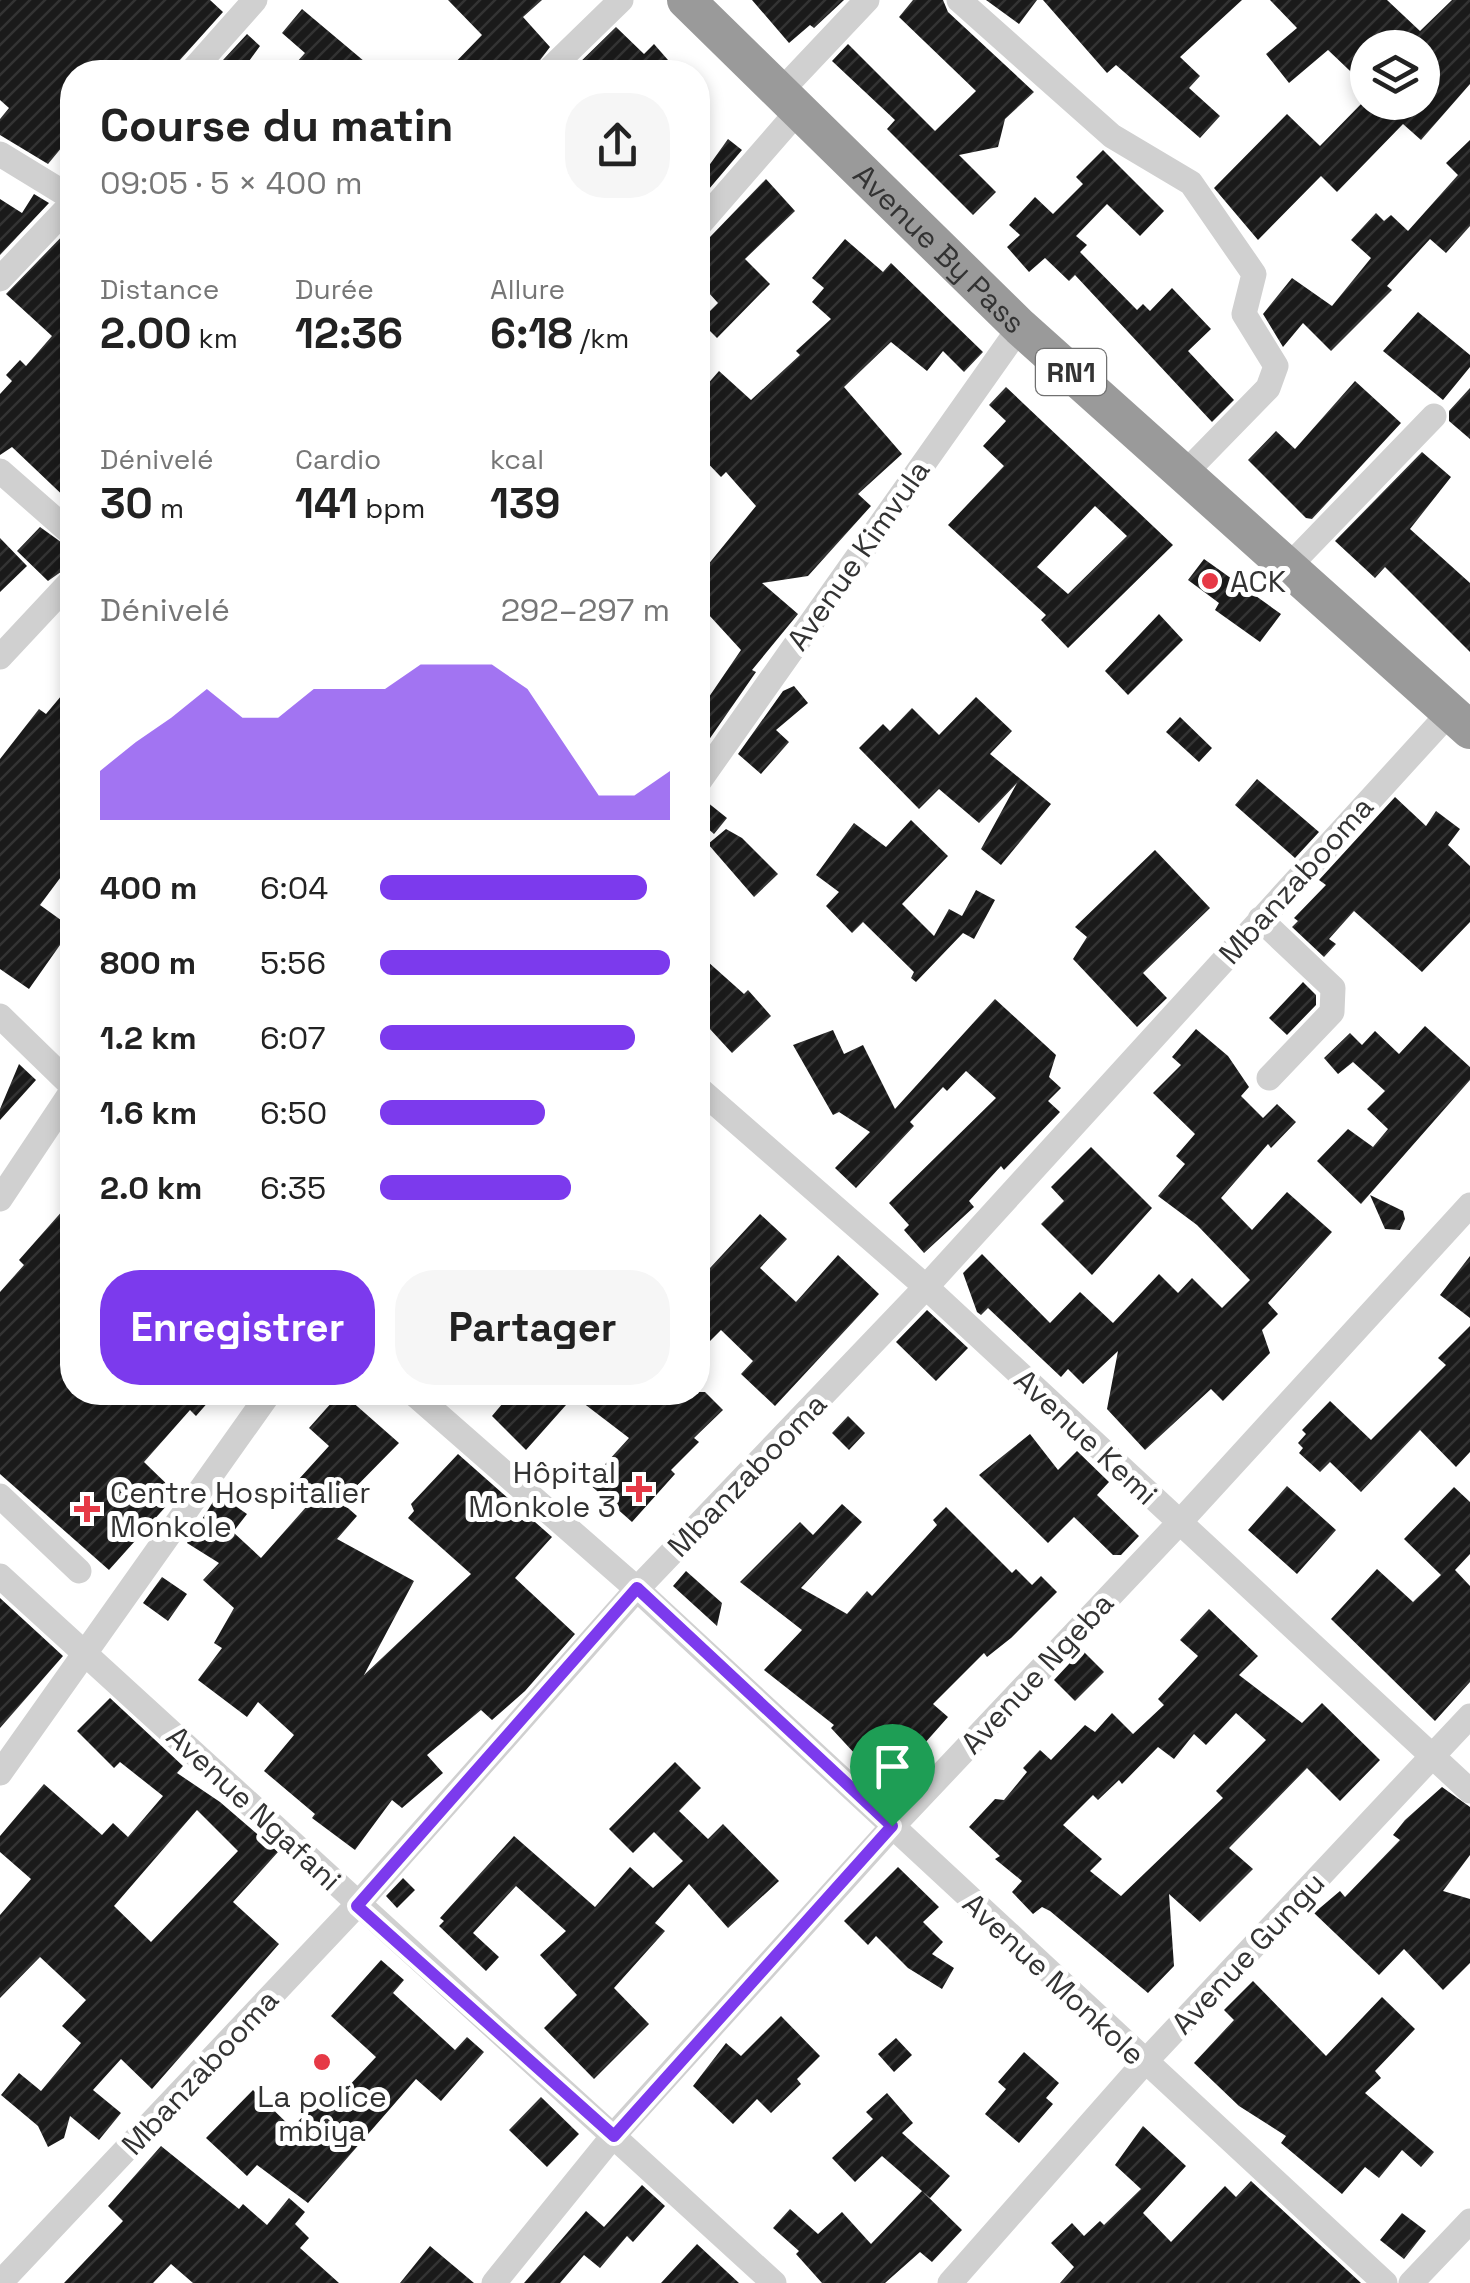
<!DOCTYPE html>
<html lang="fr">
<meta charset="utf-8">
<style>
body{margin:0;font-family:"Space Grotesk",sans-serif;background:#f6f6f6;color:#222;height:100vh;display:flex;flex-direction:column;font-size:38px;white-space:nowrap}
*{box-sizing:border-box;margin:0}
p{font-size:32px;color:#767676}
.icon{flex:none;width:55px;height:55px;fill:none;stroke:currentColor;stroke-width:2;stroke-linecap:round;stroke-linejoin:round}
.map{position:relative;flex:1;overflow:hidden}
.side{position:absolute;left:60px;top:60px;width:650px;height:1345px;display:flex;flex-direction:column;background:#fff;border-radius:40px;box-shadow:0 5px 15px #0003}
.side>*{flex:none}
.fabs{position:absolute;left:1350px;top:30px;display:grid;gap:20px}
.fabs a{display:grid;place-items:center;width:90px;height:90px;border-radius:50%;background:#fff;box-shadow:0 5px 15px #0003;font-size:50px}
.pin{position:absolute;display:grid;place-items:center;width:85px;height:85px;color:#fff;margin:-102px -42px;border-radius:50% 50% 50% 0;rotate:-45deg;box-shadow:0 0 10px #0007}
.pin .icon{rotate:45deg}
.round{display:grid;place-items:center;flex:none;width:105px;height:105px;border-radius:40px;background:#f6f6f6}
.headline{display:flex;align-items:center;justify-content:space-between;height:170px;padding:0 40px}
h1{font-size:45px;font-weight:700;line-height:75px}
.stats{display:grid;grid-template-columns:repeat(3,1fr);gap:15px;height:170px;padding:10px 40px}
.stats div{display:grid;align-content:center}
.stats b{font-size:42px;font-weight:700}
.stats small{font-size:28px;font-weight:400}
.stats p{font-size:28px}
.chart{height:280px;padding:20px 40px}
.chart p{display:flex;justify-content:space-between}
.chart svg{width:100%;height:180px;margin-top:10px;fill:#7c3aed;opacity:.7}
.action{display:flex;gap:20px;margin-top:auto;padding:20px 40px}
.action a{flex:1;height:115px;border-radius:40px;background:#7c3aed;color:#fff;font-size:40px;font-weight:700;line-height:115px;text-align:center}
.action a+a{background:#f6f6f6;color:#222}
ul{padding:0 40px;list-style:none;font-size:32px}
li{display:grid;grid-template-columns:160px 120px 1fr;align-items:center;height:75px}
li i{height:25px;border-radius:12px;background:#7c3aed}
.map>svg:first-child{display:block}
.building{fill:url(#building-hatch);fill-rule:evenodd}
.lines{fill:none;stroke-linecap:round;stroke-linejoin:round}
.minor{stroke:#d0d0d0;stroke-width:25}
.highway{stroke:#9a9a9a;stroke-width:38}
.route-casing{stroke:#fff;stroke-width:20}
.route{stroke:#7c3aed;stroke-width:12}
.poi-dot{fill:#e63946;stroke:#fff;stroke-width:4}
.labels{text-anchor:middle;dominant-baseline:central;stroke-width:10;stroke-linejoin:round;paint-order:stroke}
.shield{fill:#fff;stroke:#707070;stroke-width:2.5}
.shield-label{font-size:28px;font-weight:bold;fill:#333}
.street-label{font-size:30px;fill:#333;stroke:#fff}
.poi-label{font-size:30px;fill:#333;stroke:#fff;text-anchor:start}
</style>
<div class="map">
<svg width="1470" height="2283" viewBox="0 0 1470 2283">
<defs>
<pattern id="building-hatch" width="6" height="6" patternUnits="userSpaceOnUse" patternTransform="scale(2.5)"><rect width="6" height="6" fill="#1a1a1a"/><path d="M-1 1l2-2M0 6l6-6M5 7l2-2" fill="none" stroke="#333"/></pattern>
</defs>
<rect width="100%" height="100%" fill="#fff"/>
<path class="building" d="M0 0H210L223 12 179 61 175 72H72V135L48 164 0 135V119L9 108 0 100Z
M448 0H542L523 17 550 47 531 72H446L482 35Z
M752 0H844L814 28 810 25 789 43Z
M913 0H943L948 12 1034 92 1005 119 998 147 959 155 996 192 973 215 887 129 895 120 832 61 848 44 935 131 976 91 899 17Z
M986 0H1037L1019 24Z
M1043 0H1242L1180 57 1200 76 1189 88 1220 116 1200 138 1116 65 1107 73Z
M1270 0H1387L1420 31 1452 0H1470V84L1421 140 1403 124 1337 192 1321 176 1258 240 1214 188 1287 114 1320 146 1363 102H1422V48H1368V88L1328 50 1289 83 1266 54 1297 28Z
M302 9 377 72H288L305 53 282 33Z
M616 27 644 54 654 44 668 60 659 68 664 72H570Z
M247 34 260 46 241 72H212Z
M728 139 742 150 698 202V181Z
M1470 140V226L1446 253 1430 239 1387 286 1392 290 1331 351 1303 323 1283 347 1263 314 1292 278 1332 306 1371 258 1351 240 1376 213 1384 221 1391 215 1408 231 1458 175 1446 163Z
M1103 150 1164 211 1140 236 1107 204 1076 236 1087 245 1080 252 1137 310 1143 304 1150 311 1172 288 1211 329 1188 351 1234 400 1212 422 1075 275 1069 281 1045 258 1029 272 1007 247 1020 235 1009 225 1035 197 1053 214 1083 184 1076 177Z
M766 179 795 211 745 259 770 284 717 338 700 321 718 303 698 281V242L710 237Z
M34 194 49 203 0 255V199L22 213Z
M72 226V251L62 263 72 273V504L12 447 0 455V394L12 381 6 375 20 360 26 366 52 336 6 294Z
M845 239 883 272 891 263 983 352 964 372 943 351 927 371 891 342 844 387 902 454 858 494 871 506 808 576 762 583 798 614 752 670 756 672 706 744 698 739V713L741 650 698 603V577L756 506 726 472 721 477 698 453V395L719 371 751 400 800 355 796 351 831 319 812 302 824 288 812 278Z
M1418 312 1470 355V367L1443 400 1383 351Z
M1355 381 1401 423 1312 519 1306 518 1248 460 1276 431 1295 449Z
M1006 387 1173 545 1068 648 1041 620 1046 615 948 525 1004 466 983 446 1006 421 989 405ZM1095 506 1127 536 1068 594 1037 567Z
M1470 388V439L1449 421V411Z
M1422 452 1451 477 1410 529 1470 583V652L1385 567 1375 578 1335 541Z
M40 527 72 550V564L48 581 17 551Z
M0 538 27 566 0 592Z
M1204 559 1281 614 1260 642 1215 610 1219 603 1188 580Z
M1159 614 1183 640 1128 695 1105 671Z
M72 683V862L40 905 72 928 29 989 0 969V759L39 709 46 714Z
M794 686 808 703 776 730 789 742 761 774 738 754 783 691Z
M976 697 1012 731 990 754 1051 804 1001 865 981 849 1017 783 979 823 939 789 919 809 859 748 883 724 890 731 912 708 939 735Z
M1180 717 1212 748 1199 762 1166 732Z
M1257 779 1319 832 1295 858 1235 805Z
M1395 797 1426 826 1436 811 1460 829 1448 845 1470 866V922L1422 972 1354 911 1329 939 1336 944 1324 957 1292 927 1298 921 1294 918 1326 885 1319 880Z
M707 802 727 818 714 834 698 820Z
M911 820 948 856 902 904 934 936 949 909 962 916 976 890 995 900 974 939 963 933 916 982 911 978 914 972 863 922 852 933 826 906 839 892 816 875 854 823 886 847Z
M726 829 742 838 778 874 754 897 708 844Z
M1155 850 1210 908 1143 973 1167 998 1137 1027 1073 959 1087 937 1075 927Z
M698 953 744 994 748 990 771 1016 732 1053 698 1016Z
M1303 982 1316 995V1005L1287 1035 1269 1018Z
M995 999 1056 1055 1049 1077 1061 1088 1048 1101 1060 1112 1004 1170 1001 1166 969 1201 974 1207 924 1253 904 1230 909 1225 889 1203 996 1098 966 1071 947 1091 943 1087 910 1122 914 1126 856 1188 835 1168 870 1132 839 1112 833 1115 793 1045 833 1030 844 1054 863 1045 895 1109Z
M1425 1026 1470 1067V1080L1361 1204 1317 1161 1348 1129 1373 1147 1388 1129 1367 1109 1385 1091 1353 1062 1338 1074 1324 1058 1350 1033 1362 1045 1375 1031 1399 1054Z
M1196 1029 1228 1056 1249 1087 1241 1096 1263 1118 1277 1104 1296 1122 1271 1148 1268 1144 1221 1198 1252 1230 1287 1192 1332 1232 1268 1303 1278 1314 1262 1330 1270 1353 1223 1401 1211 1389 1145 1450 1107 1409 1118 1351 1083 1384 1068 1369 1061 1377 988 1308 981 1315 977 1312 963 1273 982 1254 1050 1323 1080 1292 1113 1323 1159 1274 1178 1293 1192 1278 1222 1308 1250 1280 1197 1225 1158 1196 1185 1164 1176 1156 1195 1134 1153 1093 1181 1065 1172 1057Z
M19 1064 36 1080 0 1120V1109Z
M1091 1147 1152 1208 1092 1275 1041 1224 1064 1201 1051 1187Z
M1370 1195 1403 1211 1405 1219 1400 1230 1385 1229Z
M72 1200V1392H217L196 1416 190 1410 144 1462 177 1494 109 1570 0 1474V1292L24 1265 19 1260Z
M760 1214 787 1239 760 1268 796 1302 838 1255 879 1294 775 1406 741 1374 753 1361 721 1330 708 1343 698 1333V1281Z
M1470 1256V1318L1440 1295Z
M927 1310 968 1348 936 1381 896 1342Z
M1470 1326V1452L1456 1467 1420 1430 1361 1492 1330 1462 1320 1472 1299 1453 1303 1448 1298 1443 1306 1434 1302 1430 1330 1401 1371 1440 1446 1365 1438 1358Z
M341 1392 399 1443 341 1502 357 1516 337 1539 414 1581 364 1675 471 1574 408 1518 414 1511 411 1504 458 1454 552 1537 515 1578 575 1634 525 1691 492 1720 481 1710 427 1755 443 1773 402 1808 392 1800 355 1850 312 1818 315 1814 264 1771 294 1735 258 1702 247 1717 198 1680 222 1648 214 1643 234 1608 203 1580 219 1563 187 1543 218 1494 247 1514 233 1532 261 1558 307 1506 289 1490 329 1446 309 1428Z
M512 1392 527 1401 535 1392H705L723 1410 694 1438 699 1442 671 1470 675 1474 632 1522 588 1483 629 1438 574 1396 526 1450 492 1416Z
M848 1416 865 1433 849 1450 832 1433Z
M1030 1434 1058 1470 1077 1451 1109 1482 1097 1495 1139 1536 1121 1555H1113L1074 1517 1048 1543 979 1475Z
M1287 1486 1336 1530 1297 1574 1248 1530Z
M1454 1487 1470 1502V1554L1455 1570 1470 1586V1682L1435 1721 1331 1619 1377 1569 1413 1602 1441 1575 1404 1539Z
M842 1504 862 1522 801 1588 847 1614 867 1591 872 1596 937 1525 933 1520 946 1507 1012 1573 1016 1569 1032 1585 1041 1576 1057 1592 1011 1638 987 1657 984 1653 933 1704 948 1717 916 1753 900 1739 869 1769 831 1728 834 1725 764 1670 802 1630 740 1582 800 1522 813 1535Z
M686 1571 722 1603 717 1626 673 1586Z
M162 1577 187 1594 168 1621 143 1603Z
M0 1598 63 1656 0 1728Z
M1209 1609 1258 1656 1239 1675 1302 1723 1322 1703 1380 1760 1340 1801 1307 1768 1229 1848 1253 1869 1200 1922 1169 1894 1174 1966 1148 1993 1050 1911 1042 1907 1033 1914 1012 1892 1022 1881 995 1859 1000 1856 969 1827 995 1799 1004 1800 1027 1772 1023 1768 1040 1750 1051 1760 1085 1725 1095 1732 1112 1713 1133 1734 1164 1705 1158 1699 1198 1656 1180 1640ZM1236 1713 1266 1740 1216 1791 1223 1798 1121 1896 1090 1871 1102 1859 1063 1825 1093 1795 1098 1800 1119 1780 1122 1784 1158 1747 1174 1759 1194 1734 1206 1745Z
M1082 1650 1104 1672 1075 1701 1054 1680Z
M110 1698 183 1766 177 1773 220 1802 278 1852 233 1902 279 1944 152 2089 121 2059 93 2090 121 2113 99 2140 70 2116 64 2138 48 2147 38 2126 1 2095 19 2073 41 2091 81 2043 62 2026 86 2000 40 1957 0 1998V1915L31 1879 0 1852V1836L44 1784 102 1835 113 1823 128 1837 163 1796 120 1762 114 1768 77 1731ZM197 1810 238 1851 151 1942 114 1906Z
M675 1762 701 1788 679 1811 708 1839 723 1824 779 1881 728 1928 689 1884 655 1923 665 1931 614 1988 649 2024 594 2079 544 2028 577 1995 540 1955 566 1931 516 1886 473 1933 499 1957 486 1971 439 1926 444 1921 440 1918 514 1836 595 1907 630 1867 653 1888 683 1861 654 1832 633 1853 609 1829Z
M1442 1787 1470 1807V1855L1443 1891 1470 1899V1963L1443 1990 1404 1949 1379 1975 1314 1913 1340 1891 1345 1897 1400 1840 1393 1835 1405 1820Z
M898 1867 939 1907 923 1922 943 1942 932 1954 954 1968 942 1989 908 1968 876 1936 868 1945 844 1921Z
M403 1878 415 1890 397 1908 386 1896Z
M381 1960 404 1980 393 1993 455 2050 467 2037 484 2052 441 2101 416 2079 308 2203 257 2165 247 2176 206 2138 253 2090 292 2128 320 2098 329 2107 376 2057 331 2016Z
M1253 1981 1326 2056 1382 1997 1415 2029 1375 2071 1381 2078 1365 2093 1434 2152 1421 2167 1402 2150 1379 2178 1365 2167 1342 2194 1281 2143 1286 2136 1239 2106 1194 2063 1234 2020 1224 2010Z
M781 2016 820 2056 797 2079 801 2084 771 2113 757 2099 733 2124 693 2086 726 2043 741 2056Z
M896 2038 912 2055 894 2072 878 2054Z
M1024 2052 1059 2083 1046 2098 1053 2104 1019 2143 985 2114 1006 2089 998 2082Z
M887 2093 913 2123 902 2133 950 2176 930 2198 882 2156 855 2182 832 2158 873 2119 866 2112Z
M541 2097 579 2134 547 2167 509 2130Z
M1143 2126 1186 2166 1143 2213 1171 2242 1225 2186 1236 2197 1251 2181 1361 2283H1060L1074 2267 1051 2243 1072 2223 1084 2236 1100 2221 1104 2225 1141 2189 1115 2165Z
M161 2146 239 2209 243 2204 267 2225 289 2198 305 2212 295 2224 309 2238 300 2248 339 2283H193L171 2264 153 2283H64L123 2221 108 2206Z
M642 2185 665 2206 633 2242 627 2236 600 2268 584 2255 560 2283H524L586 2211 604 2227Z
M922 2191 962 2230 932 2262 920 2252 885 2283H822L796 2254 799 2251 773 2228 790 2209 818 2234 842 2212 871 2244Z
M1402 2213 1426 2231 1404 2259 1380 2240Z
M697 2244 739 2283H661Z
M430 2246 474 2283H400Z"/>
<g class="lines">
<path class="minor" d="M959 0 1112 136 1191 183 1254 274 1244 314 1276 366 1268 388 1185 473
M191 72 255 0
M547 72 621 0
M781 91 867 0
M0 154 72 198
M698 226 799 110
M0 279 72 203
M0 471 72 534
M1290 565 1434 416
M0 657 72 580
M698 783 1020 327
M1260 919 1333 988 1332 1012 1269 1078
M0 1016 72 1086
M698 1088 926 1287 1470 1791
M0 1199 72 1091
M412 1392 637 1589 1385 2283
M0 1496 79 1571
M0 1576 774 2283
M0 1773 270 1392
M0 2283 357 1905 637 1589 926 1287 1452 710
M494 2283 613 2136 892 1827 1179 1523 1470 1205
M950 2283 1144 2063 1470 1716
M1411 2283 1470 2221"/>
<path class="highway" id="s1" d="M686 0 1020 327 1470 730"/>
</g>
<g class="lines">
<defs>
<path id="route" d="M637 1588 892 1826 614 2136 357 1906Z"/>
</defs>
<use href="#route" class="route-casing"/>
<use href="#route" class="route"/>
</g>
<g class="poi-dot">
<circle cx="1210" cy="581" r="10"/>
<path d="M634 1474h10v10h10v10h-10v10h-10v-10h-10v-10h10z"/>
<path d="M82 1494h10v10h10v10h-10v10h-10v-10h-10v-10h10z"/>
<circle cx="322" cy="2062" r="10"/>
</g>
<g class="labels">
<rect class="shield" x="1036" y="349" width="70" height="46" rx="8"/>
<g class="shield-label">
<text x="1071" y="372">RN1</text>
</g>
<g class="street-label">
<text stroke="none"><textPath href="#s1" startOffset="355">Avenue By Pass</textPath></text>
<text transform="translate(858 555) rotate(-55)">Avenue Kimvula</text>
<text transform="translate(1296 880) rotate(-48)">Mbanzabooma</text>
<text transform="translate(1086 1437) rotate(43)">Avenue Kemi</text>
<text transform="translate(747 1475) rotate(-46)">Mbanzabooma</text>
<text transform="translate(1037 1673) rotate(-47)">Avenue Ngeba</text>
<text transform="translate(254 1808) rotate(43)">Avenue Ngafani</text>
<text transform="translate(1248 1953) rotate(-47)">Avenue Gungu</text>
<text transform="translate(1054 1979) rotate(43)">Avenue Monkole</text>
<text transform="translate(200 2072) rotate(-47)">Mbanzabooma</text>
</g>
<g class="poi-label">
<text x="1230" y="581">ACK</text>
<text x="616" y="1472" text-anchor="end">Hôpital<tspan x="616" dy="34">Monkole 3</tspan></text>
<text x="110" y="1492">Centre Hospitalier<tspan x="110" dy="34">Monkole</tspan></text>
<text x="322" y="2096" text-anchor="middle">La police<tspan x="322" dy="34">mbiya</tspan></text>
</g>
</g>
</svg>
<div class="fabs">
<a><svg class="icon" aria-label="layers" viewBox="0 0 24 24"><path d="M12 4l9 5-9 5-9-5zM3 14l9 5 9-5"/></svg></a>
</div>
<div class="pin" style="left:892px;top:1826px;background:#1e9e55"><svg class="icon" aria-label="arrive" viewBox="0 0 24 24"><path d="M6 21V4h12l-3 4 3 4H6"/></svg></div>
<section class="side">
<div class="headline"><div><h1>Course du matin</h1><p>09:05 · 5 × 400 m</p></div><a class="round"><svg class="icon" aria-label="share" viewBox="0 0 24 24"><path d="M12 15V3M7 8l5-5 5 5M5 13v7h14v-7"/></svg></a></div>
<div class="stats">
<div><p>Distance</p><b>2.00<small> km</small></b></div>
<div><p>Durée</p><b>12:36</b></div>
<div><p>Allure</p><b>6:18<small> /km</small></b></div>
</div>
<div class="stats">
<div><p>Dénivelé</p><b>30<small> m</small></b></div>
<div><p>Cardio</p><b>141<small> bpm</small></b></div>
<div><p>kcal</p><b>139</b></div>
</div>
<div class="chart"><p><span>Dénivelé</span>292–297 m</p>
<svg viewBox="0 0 160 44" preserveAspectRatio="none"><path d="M0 44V32L10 25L20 19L30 12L40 19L50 19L60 12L70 12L80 12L90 6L100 6L110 6L120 12L130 25L140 38L150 38L160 32V44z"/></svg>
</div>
<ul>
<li><b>400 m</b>6:04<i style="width:92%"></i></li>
<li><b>800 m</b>5:56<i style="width:100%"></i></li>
<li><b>1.2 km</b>6:07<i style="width:88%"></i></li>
<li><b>1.6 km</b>6:50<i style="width:57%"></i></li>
<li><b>2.0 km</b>6:35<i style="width:66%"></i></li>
</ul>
<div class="action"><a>Enregistrer</a><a>Partager</a></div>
</section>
</div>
